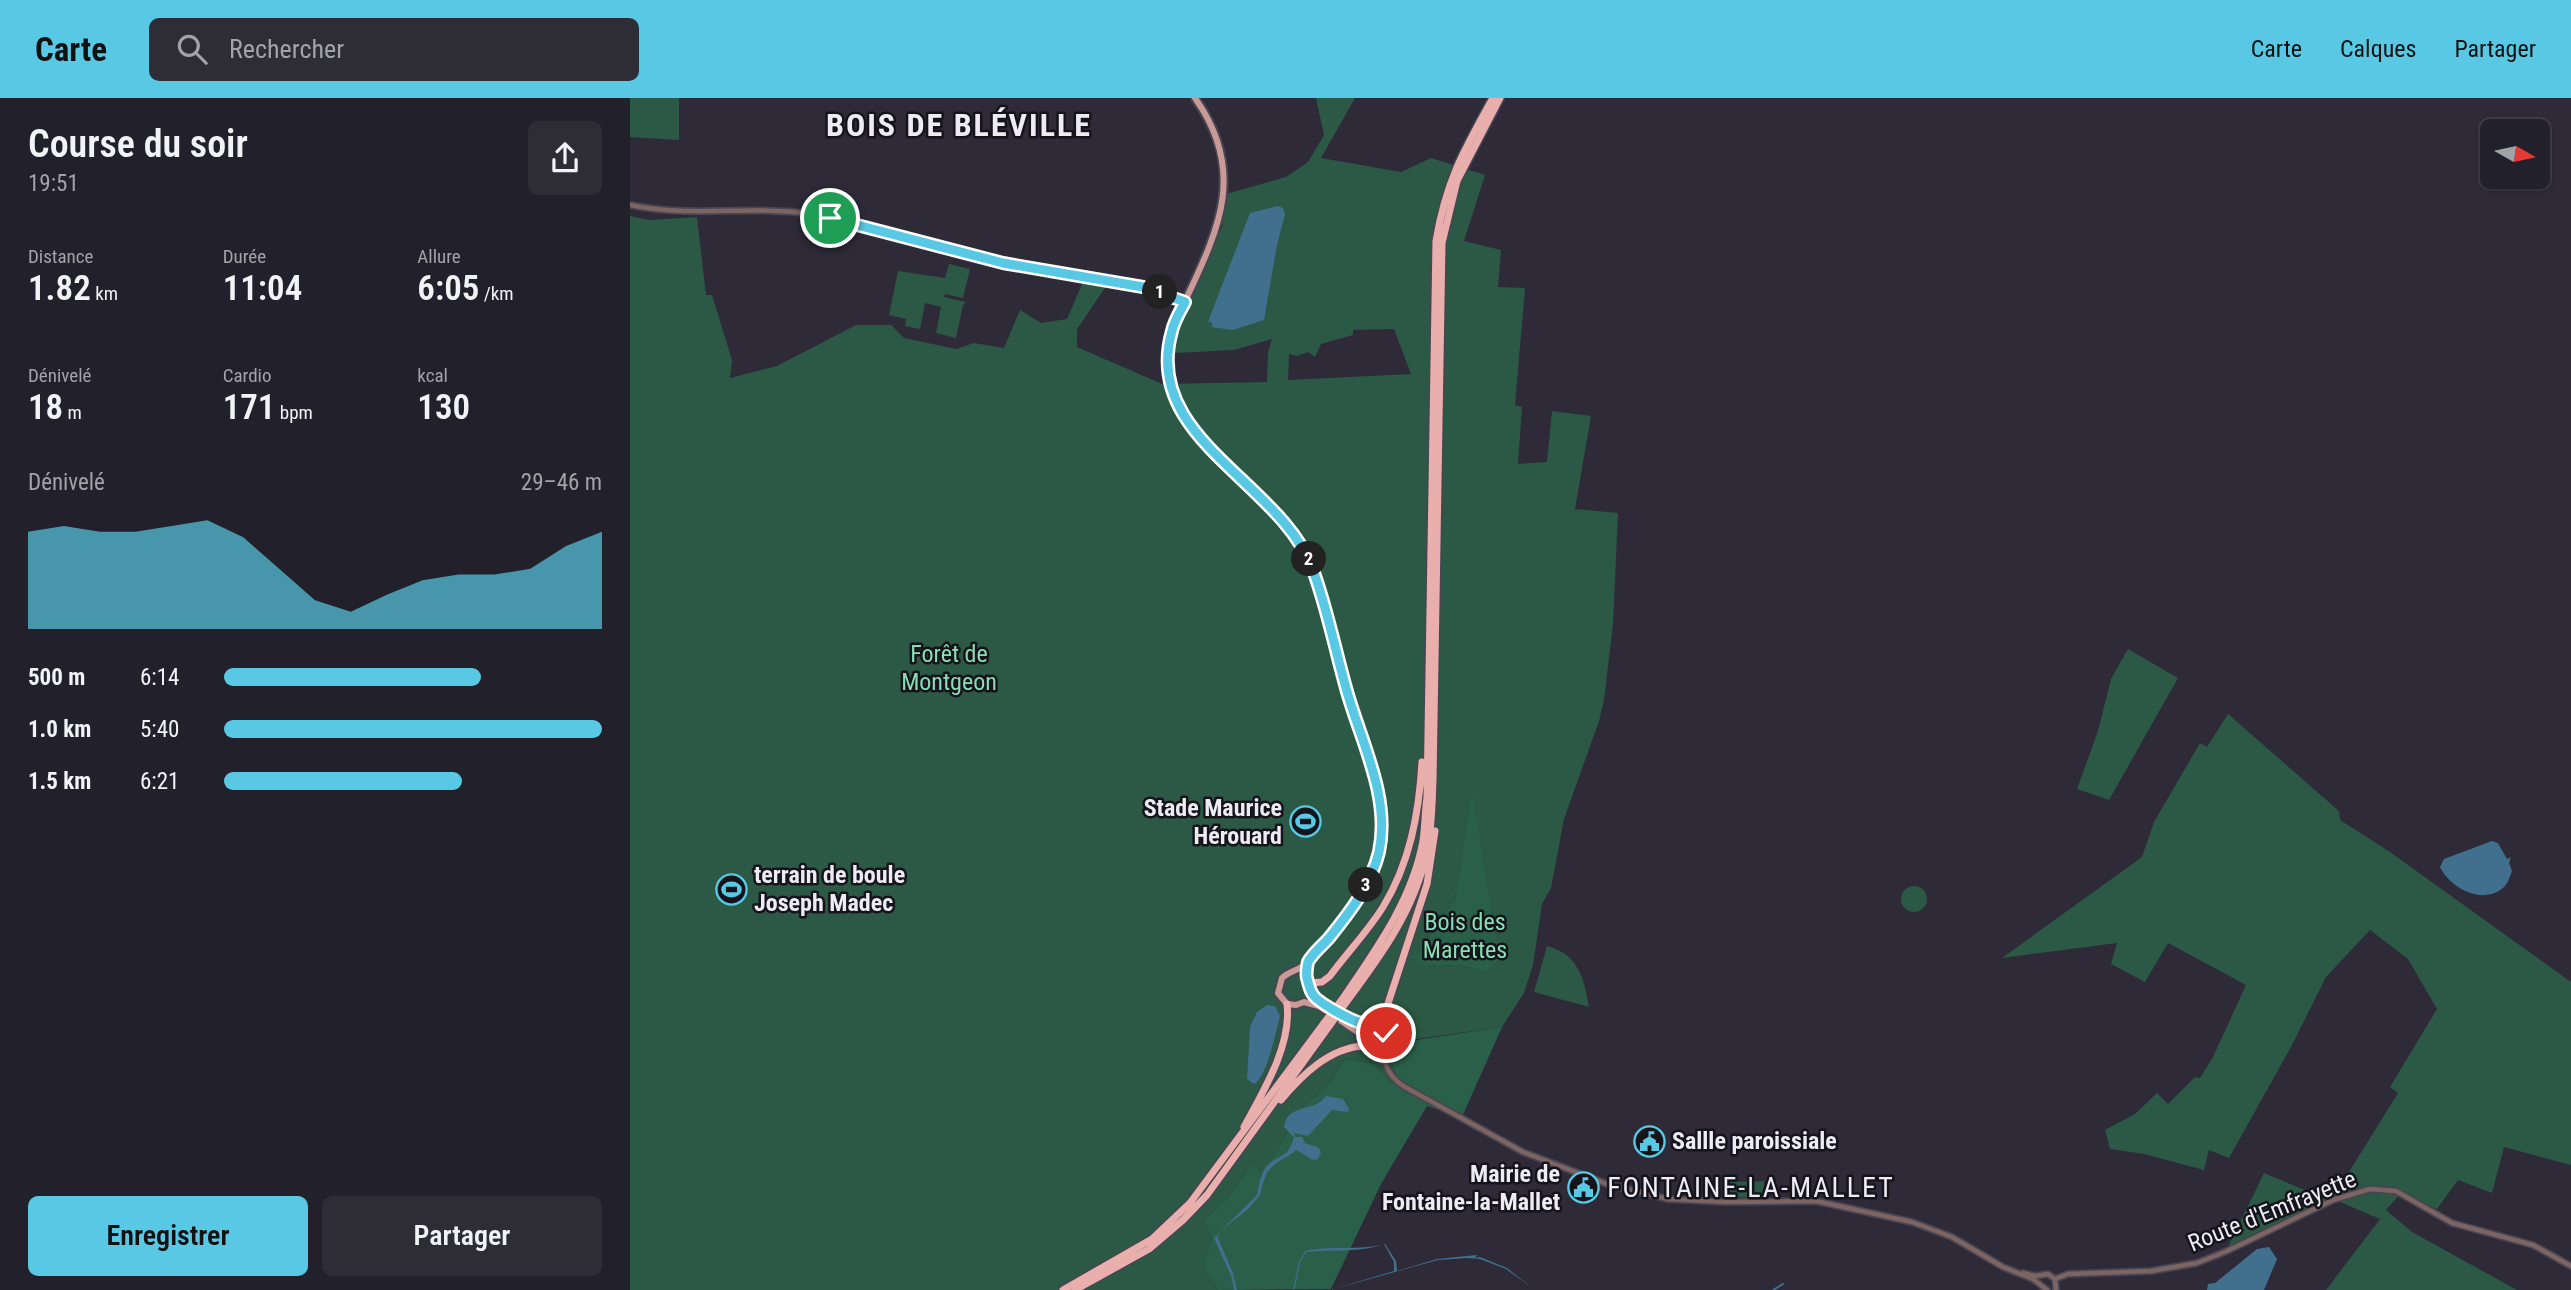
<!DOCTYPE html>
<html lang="fr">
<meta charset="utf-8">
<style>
body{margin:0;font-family:"Roboto Condensed",sans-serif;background:#2e2d36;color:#f1f3f6;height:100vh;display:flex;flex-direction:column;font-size:26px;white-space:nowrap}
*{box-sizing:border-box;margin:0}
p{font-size:23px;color:#a2a3a8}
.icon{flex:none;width:38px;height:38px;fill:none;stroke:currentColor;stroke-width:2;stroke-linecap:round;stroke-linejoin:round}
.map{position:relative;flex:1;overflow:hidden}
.details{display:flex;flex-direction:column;background:#22202a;width:630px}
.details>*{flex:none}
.needle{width:46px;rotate:99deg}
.tools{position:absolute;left:1850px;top:21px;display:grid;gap:14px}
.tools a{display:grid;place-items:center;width:70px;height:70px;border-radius:10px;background:#22202a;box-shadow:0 2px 5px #0004,0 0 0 2px #3f3e47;font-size:35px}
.pin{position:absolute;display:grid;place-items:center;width:60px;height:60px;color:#fff;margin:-30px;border:4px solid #fff;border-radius:50%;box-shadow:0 2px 7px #0007}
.km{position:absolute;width:35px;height:35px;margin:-18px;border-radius:50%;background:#222;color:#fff;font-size:19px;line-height:35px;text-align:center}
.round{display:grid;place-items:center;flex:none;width:74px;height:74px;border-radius:10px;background:#2e2d36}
.overview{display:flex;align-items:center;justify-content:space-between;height:119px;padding:0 28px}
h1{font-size:38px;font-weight:600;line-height:52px}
.figures{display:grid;grid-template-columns:repeat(3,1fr);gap:10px;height:119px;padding:7px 28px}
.figures div{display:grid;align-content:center}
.figures b{font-size:35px;font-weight:600}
.figures small{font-size:19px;font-weight:400}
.figures p{font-size:19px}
.chart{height:196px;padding:14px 28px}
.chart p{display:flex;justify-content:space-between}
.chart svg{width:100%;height:126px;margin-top:7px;fill:#59c8e4;opacity:.7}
.action{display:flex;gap:14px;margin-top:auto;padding:14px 28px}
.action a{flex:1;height:80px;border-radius:10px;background:#59c8e4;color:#111;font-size:28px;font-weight:600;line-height:80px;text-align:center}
.action a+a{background:#2e2d36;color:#f1f3f6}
ul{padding:0 28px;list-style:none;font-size:23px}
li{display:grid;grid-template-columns:112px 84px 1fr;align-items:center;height:52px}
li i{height:18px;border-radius:9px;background:#59c8e4}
header{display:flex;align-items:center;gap:42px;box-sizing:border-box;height:98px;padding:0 35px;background:#59c8e4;color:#111}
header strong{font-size:33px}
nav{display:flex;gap:38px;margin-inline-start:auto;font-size:24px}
.search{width:490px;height:63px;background:#2e2d36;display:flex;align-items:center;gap:18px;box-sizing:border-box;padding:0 24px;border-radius:10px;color:#a2a3a8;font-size:26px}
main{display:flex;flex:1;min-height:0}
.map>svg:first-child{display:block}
.green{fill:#2b5945;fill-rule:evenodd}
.forest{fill:#2a604a}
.water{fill:#40708d}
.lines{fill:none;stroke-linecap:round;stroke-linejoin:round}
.stream{stroke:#40708d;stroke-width:2}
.minor-casing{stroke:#494552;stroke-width:8}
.major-casing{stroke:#494552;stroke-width:10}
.highway-casing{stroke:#494552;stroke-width:10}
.minor{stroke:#7c6462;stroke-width:4.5}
.major{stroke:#ca9a97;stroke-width:6}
.highway{stroke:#e9afac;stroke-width:7}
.highway-bridge-casing{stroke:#494552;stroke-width:10;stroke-linecap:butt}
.highway-bridge{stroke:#e9afac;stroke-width:7}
.route-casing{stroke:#fff;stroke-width:14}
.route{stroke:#59c8e4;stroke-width:9}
.labels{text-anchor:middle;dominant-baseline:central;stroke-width:5;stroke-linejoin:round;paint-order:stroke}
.park-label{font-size:24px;fill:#89ddb7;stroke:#15141a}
.poi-label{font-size:24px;font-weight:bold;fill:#edebf4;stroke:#15141a;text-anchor:end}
.street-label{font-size:24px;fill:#edebf4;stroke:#15141a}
.quarter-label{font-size:28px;letter-spacing:2px;fill:#edebf4;stroke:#15141a}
.district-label{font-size:32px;font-weight:bold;letter-spacing:2px;fill:#edebf4;stroke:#15141a}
</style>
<header>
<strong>Carte</strong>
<div class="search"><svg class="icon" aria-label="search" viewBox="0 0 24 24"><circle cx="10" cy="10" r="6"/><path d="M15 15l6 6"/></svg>Rechercher</div>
<nav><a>Carte</a><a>Calques</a><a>Partager</a></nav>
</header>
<main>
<section class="details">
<div class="overview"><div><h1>Course du soir</h1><p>19:51</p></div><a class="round"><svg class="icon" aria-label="share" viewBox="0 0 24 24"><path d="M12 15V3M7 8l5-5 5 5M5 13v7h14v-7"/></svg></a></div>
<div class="figures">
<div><p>Distance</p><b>1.82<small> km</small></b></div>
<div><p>Durée</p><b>11:04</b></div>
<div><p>Allure</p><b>6:05<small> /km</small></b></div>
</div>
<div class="figures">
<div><p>Dénivelé</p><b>18<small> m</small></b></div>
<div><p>Cardio</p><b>171<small> bpm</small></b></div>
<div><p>kcal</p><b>130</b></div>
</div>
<div class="chart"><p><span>Dénivelé</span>29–46 m</p>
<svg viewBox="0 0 160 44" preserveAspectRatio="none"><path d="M0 44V10L10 8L20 10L30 10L40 8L50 6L60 12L70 23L80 34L90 38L100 32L110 27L120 25L130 25L140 23L150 15L160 10V44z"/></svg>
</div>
<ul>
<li><b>500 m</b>6:14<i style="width:68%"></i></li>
<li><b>1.0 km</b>5:40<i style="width:100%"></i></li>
<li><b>1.5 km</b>6:21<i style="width:63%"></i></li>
</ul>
<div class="action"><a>Enregistrer</a><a>Partager</a></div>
</section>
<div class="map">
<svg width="1941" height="1192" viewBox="0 0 1941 1192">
<rect width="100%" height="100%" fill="#2e2a38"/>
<path class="green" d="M0 0H49V42L0 39Z
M686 0H725L691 60 771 74 801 60 855 77 834 143 871 152 868 189 895 190 885 307 892 309 888 366 917 364 922 313 961 318 945 411 988 415 983 526 974 602 969 623 934 721 921 790 912 806 903 867 894 895 872 929 765 944 758 957 767 978 761 988 745 966 715 961 696 990 674 1007 632 1079 623 1064 596 1102 573 1123 582 1140 573 1167 588 1192H0V118L19 122 67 119 76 197H82L102 262 100 280 147 268 226 227H261L274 240 326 251 344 245 374 250 390 212 411 225 437 221 453 184 477 187 447 231V249L532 286 637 284 638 254 642 241 604 252 544 255 542 239 592 129 596 96 656 79 678 64 694 37ZM764 231 781 276 658 282 659 256 667 258 678 254 685 259 691 246 723 237V232ZM842 697 866 837 857 874 828 867 795 868 786 858 825 801Z
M319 166 340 171 333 200 315 196 314 199 336 204 333 207 326 240 306 235 311 209 295 205 290 231 275 228 276 221 259 217 268 173 315 180Z
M1498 551 1548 580 1479 702 1447 691 1468 633 1481 581Z
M1598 616 1709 713 1710 722 1760 754 1941 884V1067L1874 1049 1862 1095 1828 1082 1807 1111 1771 1095 1756 1112 1782 1134 1887 1192H1696L1750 1121 1703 1101 1598 1149 1634 1075 1684 1096 1696 1092 1701 1096 1709 1090 1768 995 1760 989 1807 911 1778 861 1740 832 1696 879 1661 949 1599 1060 1579 1052 1574 1072 1514 1056 1480 1051 1475 1032 1505 1016 1527 995 1538 1006 1565 979 1570 980 1583 959 1616 887 1538 845 1515 884 1481 866 1487 845 1372 860 1512 759 1524 724 1570 645 1577 649Z
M1271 801a13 13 0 1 1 26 0a13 13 0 1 1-26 0Z
M917 848C948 856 954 880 959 909L904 894Z
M1134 1083 1135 1098 1132 1100 1100 1099V1084Z"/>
<path class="forest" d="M842 693 866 837V864L857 874 828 867 795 868 788 864 786 858 825 801Z
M872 929 832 1019 797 1008 751 1086 701 1191 588 1192 573 1167 582 1140 573 1123 596 1102 623 1064 632 1078 674 1007 696 990 715 961 745 966 761 987 767 978 758 956 760 946Z"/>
<path class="water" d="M648 108 653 110 655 116 647 147 634 222 603 232 581 229 583 227 580 223 578 225 579 221 620 115Z
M1862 743 1868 745 1877 761 1881 759 1879 765 1882 773C1880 778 1878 785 1875 788 1854 809 1820 790 1810 769L1814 761Z
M637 907 645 908 650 918C646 933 637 979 624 986L617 981 620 929 627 914Z
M696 998 713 1001 719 1011 718 1014 702 1012 678 1038 664 1035 665 1039H672L675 1045 689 1050 691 1055 688 1061 683 1062 666 1052C659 1059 645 1064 640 1071 632 1080 633 1094 627 1101 616 1116 598 1124 587 1138L603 1175 607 1192H604L602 1180 584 1140 627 1097C629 1088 630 1077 636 1069 647 1056 658 1062 664 1039L654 1029C657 1010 673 1012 687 1006 691 1004 693 1001 696 998Z
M754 1146C730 1155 702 1151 676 1154L670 1164 665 1190 663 1192 669 1164 675 1153C702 1147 729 1153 755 1146L766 1163 767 1173 807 1161 847 1157 845 1160 850 1159 877 1170 902 1190 876 1171 850 1161 837 1160 808 1162 700 1192 764 1173V1164Z
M1639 1149 1647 1161 1634 1192H1577L1578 1186 1585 1185 1627 1151Z"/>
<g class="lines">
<path class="stream" d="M1143 1192 1153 1186"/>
<defs>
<path id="minor" d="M0 107C61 120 120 107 181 116 240 124 298 148 357 162 423 177 491 178 555 204
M752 949C753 966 760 980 775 989L893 1054 977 1086 1038 1101 1096 1104 1186 1103 1282 1124 1322 1139 1373 1169 1403 1181 1417 1192
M740 952 754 964
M1393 1175 1405 1178 1418 1176 1425 1181
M1425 1181 1438 1176 1521 1173 1567 1165 1597 1153 1703 1102 1740 1091 1766 1093 1822 1125 1903 1147 1941 1168
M1425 1181 1426 1192"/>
<path id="major" d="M565 0C616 72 590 129 557 199 545 226 533 251 539 281 551 348 638 391 673 449 685 470 691 495 697 519 706 555 715 591 726 627 734 652 746 676 750 702 756 770 724 817 679 864 669 873 660 872 652 880L648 895 657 906 666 907 674 904 689 908 729 935C731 954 752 958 757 939L751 927C743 924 742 926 735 927 726 927 687 903 683 896 677 887 677 875 678 865"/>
<path id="highway" d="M680 885 692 884 700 878C717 855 738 833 753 809 780 765 789 715 792 664
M711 903C745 853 782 803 793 743 795 729 795 714 797 699L806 143C816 83 834 52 863 0
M715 906C750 859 785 812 797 753 802 730 802 706 803 682L812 145 827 83 870 0
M751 927 797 786 805 733
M651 1002C671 978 699 950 733 948
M614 1029C633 994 662 947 657 906
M433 1192 522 1141 560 1105 694 925
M445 1192 519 1151 553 1122 577 1097 700 927"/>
</defs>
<use href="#minor" class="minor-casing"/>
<use href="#major" class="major-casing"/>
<use href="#highway" class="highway-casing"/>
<use href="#minor" class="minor"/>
<use href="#major" class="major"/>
<use href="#highway" class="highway"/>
<defs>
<path id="highway-bridge" d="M694 925 711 903
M700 927 715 906"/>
</defs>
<use href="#highway-bridge" class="highway-bridge-casing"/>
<use href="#highway-bridge" class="highway-bridge"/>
</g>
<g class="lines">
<defs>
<path id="route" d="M200 120 373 165 513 189 555 204C550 214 544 223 542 233 511 341 652 384 683 472 697 510 705 551 716 590 730 642 761 698 749 754 741 787 720 814 699 840 693 847 682 856 678 864 677 868 676 877 677 880 678 884 680 892 682 895 686 904 720 922 731 925 742 929 750 920 756 935"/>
</defs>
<use href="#route" class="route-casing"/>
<use href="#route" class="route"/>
</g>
<defs>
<symbol id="stadium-ring" viewBox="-11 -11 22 22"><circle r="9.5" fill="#15141a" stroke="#59c8e4" stroke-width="1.5"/><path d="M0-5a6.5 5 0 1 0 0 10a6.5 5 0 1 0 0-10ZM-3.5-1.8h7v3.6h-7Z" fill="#59c8e4"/></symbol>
<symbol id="civic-ring" viewBox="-11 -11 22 22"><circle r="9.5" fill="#15141a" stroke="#59c8e4" stroke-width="1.5"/><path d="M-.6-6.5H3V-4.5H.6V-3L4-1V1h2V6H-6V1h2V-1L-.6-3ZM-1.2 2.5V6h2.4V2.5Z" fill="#59c8e4"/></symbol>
</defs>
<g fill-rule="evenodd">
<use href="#stadium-ring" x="658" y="706" width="35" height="35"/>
<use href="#stadium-ring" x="84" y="774" width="35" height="35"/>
<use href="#civic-ring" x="1002" y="1026" width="35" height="35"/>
<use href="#civic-ring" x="936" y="1072" width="35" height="35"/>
</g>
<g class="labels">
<g class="park-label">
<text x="319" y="556">Forêt de<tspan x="319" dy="28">Montgeon</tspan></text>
<text x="835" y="824">Bois des<tspan x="835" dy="28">Marettes</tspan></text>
</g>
<g class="poi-label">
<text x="652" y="710">Stade Maurice<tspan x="652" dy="28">Hérouard</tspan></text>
<text x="124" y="777" text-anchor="start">terrain de boule<tspan x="124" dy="28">Joseph Madec</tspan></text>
<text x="1042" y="1043" text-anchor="start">Sallle paroissiale</text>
<text x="930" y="1076">Mairie de<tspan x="930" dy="28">Fontaine-la-Mallet</tspan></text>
</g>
<g class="street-label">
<text transform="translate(1642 1113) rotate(-22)">Route d'Emfrayette</text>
</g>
<g class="quarter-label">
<text x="1121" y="1089">FONTAINE-LA-MALLET</text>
</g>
<g class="district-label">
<text x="329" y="27">BOIS DE BLÉVILLE</text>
</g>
</g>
</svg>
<div class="tools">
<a><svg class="needle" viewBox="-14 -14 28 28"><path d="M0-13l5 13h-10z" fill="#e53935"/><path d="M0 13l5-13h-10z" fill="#a2a3a8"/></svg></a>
</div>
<div class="pin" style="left:200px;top:120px;background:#1e9e55"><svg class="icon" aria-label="arrive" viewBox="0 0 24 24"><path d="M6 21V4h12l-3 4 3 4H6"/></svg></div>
<div class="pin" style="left:756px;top:935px;background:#d93025"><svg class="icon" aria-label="check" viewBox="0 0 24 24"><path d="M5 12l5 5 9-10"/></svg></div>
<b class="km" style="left:530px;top:194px">1</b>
<b class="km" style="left:679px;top:461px">2</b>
<b class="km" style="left:736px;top:787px">3</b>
</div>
</main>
